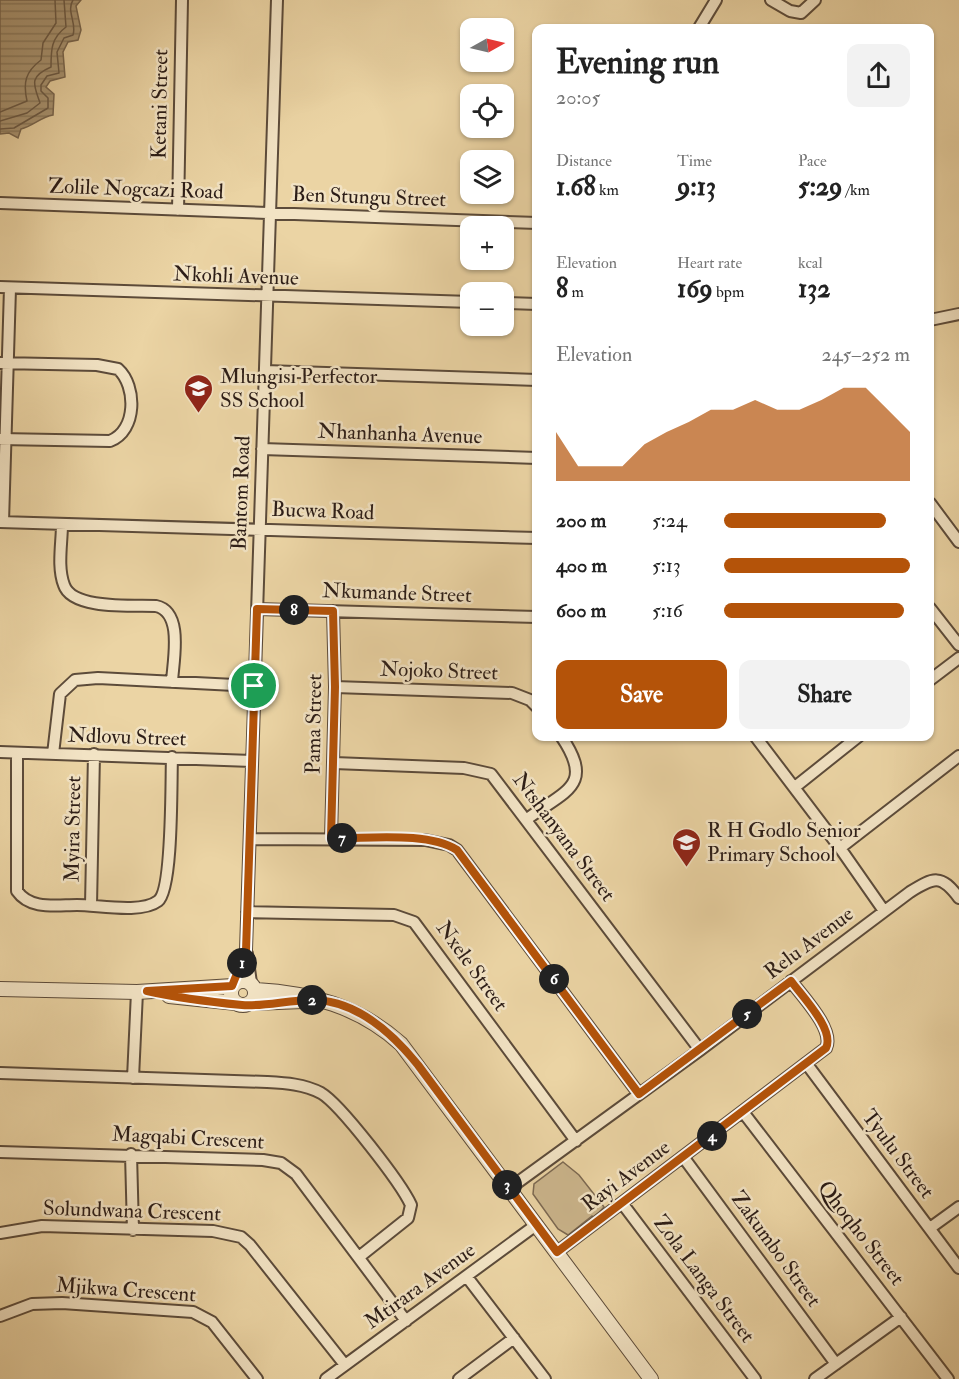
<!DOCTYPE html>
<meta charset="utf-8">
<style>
body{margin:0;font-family:"IM FELL Double Pica",serif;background:#f2f2f2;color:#222;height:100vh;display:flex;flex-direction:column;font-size:22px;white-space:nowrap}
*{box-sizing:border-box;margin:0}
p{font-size:20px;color:#767676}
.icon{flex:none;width:33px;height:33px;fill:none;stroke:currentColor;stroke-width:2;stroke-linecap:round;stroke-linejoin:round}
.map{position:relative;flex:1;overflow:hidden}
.drawer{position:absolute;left:532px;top:24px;width:402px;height:717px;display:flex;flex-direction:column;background:#fff;border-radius:12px;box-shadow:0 2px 4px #0004}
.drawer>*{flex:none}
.needle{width:39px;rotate:82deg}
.buttons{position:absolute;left:460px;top:18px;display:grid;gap:12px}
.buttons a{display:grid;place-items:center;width:54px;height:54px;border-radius:12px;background:#fff;box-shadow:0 2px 4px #0004;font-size:30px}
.pin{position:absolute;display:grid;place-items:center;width:51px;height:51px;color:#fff;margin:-26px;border:3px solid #fff;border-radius:50%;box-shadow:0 2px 6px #0007}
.km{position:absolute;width:30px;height:30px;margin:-15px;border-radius:50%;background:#222;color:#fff;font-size:16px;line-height:30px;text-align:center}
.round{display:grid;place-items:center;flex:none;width:63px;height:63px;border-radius:12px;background:#f2f2f2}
.overview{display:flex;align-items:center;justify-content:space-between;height:102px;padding:0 24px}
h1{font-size:33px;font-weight:700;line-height:45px}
.stats{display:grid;grid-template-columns:repeat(3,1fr);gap:9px;height:102px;padding:6px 24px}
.stats div{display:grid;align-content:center}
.stats b{font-size:26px;font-weight:700}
.stats small{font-size:16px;font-weight:400}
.stats p{font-size:16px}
.chart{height:168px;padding:12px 24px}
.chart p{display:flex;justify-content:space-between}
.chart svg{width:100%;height:108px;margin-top:6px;fill:#b45309;opacity:.7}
.button{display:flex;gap:12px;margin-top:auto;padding:12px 24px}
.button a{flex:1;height:69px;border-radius:12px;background:#b45309;color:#fff;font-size:24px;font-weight:700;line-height:69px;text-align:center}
.button a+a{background:#f2f2f2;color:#222}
ul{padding:0 24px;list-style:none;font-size:20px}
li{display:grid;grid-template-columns:96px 72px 1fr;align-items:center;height:45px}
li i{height:15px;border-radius:8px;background:#b45309}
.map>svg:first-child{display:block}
.grass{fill:#cbb58c;stroke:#7c6952;stroke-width:1.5}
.water{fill:url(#water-rules);stroke:#78664f;stroke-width:1.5}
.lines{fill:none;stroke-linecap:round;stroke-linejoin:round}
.shore{stroke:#6b5a46;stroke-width:1.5}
.minor-casing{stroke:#5c4b3a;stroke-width:14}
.tertiary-casing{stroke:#5c4b3a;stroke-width:16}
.minor{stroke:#f2e3c4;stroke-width:10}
.tertiary{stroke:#f2e3c4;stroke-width:14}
.route-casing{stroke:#fff;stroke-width:12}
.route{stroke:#b45309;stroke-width:8}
.labels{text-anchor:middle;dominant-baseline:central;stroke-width:5;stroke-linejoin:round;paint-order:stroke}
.street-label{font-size:21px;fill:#2c1d17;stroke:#f2e3c4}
.poi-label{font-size:21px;fill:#2c1d17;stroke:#f2e3c4;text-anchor:start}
</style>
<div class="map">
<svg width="959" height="1379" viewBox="0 0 959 1379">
<defs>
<pattern id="water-rules" width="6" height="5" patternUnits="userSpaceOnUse" patternTransform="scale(1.5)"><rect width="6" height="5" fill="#aa9674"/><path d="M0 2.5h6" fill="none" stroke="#8b7a5e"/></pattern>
</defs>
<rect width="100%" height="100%" fill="#ebd4a4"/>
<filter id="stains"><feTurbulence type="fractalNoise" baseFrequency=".00333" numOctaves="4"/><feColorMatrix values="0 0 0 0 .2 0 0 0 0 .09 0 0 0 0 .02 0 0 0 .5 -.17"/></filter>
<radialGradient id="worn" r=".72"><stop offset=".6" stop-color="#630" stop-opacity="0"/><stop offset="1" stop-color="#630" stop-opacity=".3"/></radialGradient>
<path class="grass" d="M563 1162 579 1175 604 1207 594 1218 592 1216 568 1235 558 1229 533 1194 534 1184Z"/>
<path class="water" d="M0 0H81L76 6 81 30 78 40 68 42 63 52 65 77 50 81 46 87 54 94 53 115C41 117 33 126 21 129L18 138 9 133 0 134Z"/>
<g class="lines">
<path class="shore" d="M0 112 27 101C23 83 25 72 41 60L43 43 56 23 55 0
M0 121 27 113 40 103C34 85 28 77 51 67 51 50 51 38 66 27L64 0
M0 129 14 128 48 108V98L41 91V85L47 76 59 73 57 52 64 38 73 35C77 23 66 11 73 0"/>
<defs>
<path id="minor" d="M771 0 790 11 801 13 815 0
M699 28 716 0
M0 203 537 223
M178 210 182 0
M0 287 471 302
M504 303 537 304
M930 320 959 314
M0 363 97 365 118 369C137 386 137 431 110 441L0 439
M265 371 537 380
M262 449 537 458
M930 503 959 542
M0 522 537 538
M3 522 10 288
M62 524C62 543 57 567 64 585 72 610 134 605 156 606 184 612 173 661 172 682
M930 608 959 645
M257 609 537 617
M930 680 959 658
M335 687 512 693 530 700 537 707
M755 736 840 848 884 911
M0 752 252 761
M17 753V891C30 910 56 905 77 905 98 905 141 914 158 901 173 890 171 781 172 757
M53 754 60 694 75 680 98 678 254 686
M334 763 464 768 491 774 700 1050
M795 787 859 736
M527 819C566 790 595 786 561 736
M331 838 335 687 333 611
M250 839 425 840 449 845 457 850 639 1094
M840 848 959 756
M91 905 94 754
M247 912 394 915 414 922 576 1141
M247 954 251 983
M235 983 246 950 277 0
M806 1063 959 1268
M0 1073 267 1082C285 1083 304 1084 321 1093 340 1104 401 1183 411 1205L408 1218 359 1257
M133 1078 137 992
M743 1112 948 1379
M0 1152 263 1160 281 1163 296 1174 406 1321
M131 1154 133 1230
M684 1158 836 1364
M510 1188 700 1050 910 892C934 877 941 874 959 898
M622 1203 755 1379
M930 1228 959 1207
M0 1233 42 1226 213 1231 241 1237 250 1245 345 1365
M557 1252 826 1048C835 1030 802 996 791 981
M467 1277 545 1379
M0 1316 32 1304 62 1303 193 1312 212 1322 257 1379
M326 1379 536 1225
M459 1379 514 1338
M815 1379 901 1317"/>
<path id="tertiary" d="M231 993a12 12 0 1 1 24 0a12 12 0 1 1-24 0Z
M0 989 137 992 233 986
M256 990C310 993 359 1006 401 1044L651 1379
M169 996 236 1003
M251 1003 303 1001"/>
</defs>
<use href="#minor" class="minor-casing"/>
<use href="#tertiary" class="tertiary-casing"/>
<use href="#minor" class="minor"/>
<use href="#tertiary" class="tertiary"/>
</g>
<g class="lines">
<defs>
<path id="route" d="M257 609 333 611 335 687 331 838C367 839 427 831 457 850L639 1094 791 981C802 996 835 1030 826 1048L557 1252 418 1065C393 1034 358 1002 316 1000 293 999 263 1007 242 1005 211 1002 178 998 147 991L232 986 246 951Z"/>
</defs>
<use href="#route" class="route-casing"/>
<use href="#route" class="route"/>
</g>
<defs>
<symbol id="school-pin" viewBox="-11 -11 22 30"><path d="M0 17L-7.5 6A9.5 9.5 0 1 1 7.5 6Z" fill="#8f2418" stroke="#f2e3c4"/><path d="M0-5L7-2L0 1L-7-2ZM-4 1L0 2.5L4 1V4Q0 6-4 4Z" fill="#fff"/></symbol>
</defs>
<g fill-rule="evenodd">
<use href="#school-pin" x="182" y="372" width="33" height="45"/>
<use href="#school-pin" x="670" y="826" width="33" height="45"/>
</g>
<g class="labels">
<g class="street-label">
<text transform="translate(160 104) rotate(-89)">Ketani Street</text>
<text transform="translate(136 189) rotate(2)">Zolile Nogcazi Road</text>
<text transform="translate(369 197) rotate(2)">Ben Stungu Street</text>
<text transform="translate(236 276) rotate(2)">Nkohli Avenue</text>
<text transform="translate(400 434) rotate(2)">Nhanhanha Avenue</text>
<text transform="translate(241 493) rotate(-88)">Bantom Road</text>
<text transform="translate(323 511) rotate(2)">Bucwa Road</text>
<text transform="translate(397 593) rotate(2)">Nkumande Street</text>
<text transform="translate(439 671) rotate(2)">Nojoko Street</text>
<text transform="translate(314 724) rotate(-89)">Pama Street</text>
<text transform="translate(127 737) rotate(2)">Ndlovu Street</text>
<text transform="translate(73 829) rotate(-89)">Myira Street</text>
<text transform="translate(564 837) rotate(53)">Ntshanyana Street</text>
<text transform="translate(809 943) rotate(-37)">Relu Avenue</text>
<text transform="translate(472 966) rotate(54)">Nxele Street</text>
<text transform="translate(188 1138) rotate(3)">Magqabi Crescent</text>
<text transform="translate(898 1154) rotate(53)">Tyulu Street</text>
<text transform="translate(626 1176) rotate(-37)">Rayi Avenue</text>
<text transform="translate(132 1211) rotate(2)">Solundwana Crescent</text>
<text transform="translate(861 1233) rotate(52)">Qhoqho Street</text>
<text transform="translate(776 1249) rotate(54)">Zakumbo Street</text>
<text transform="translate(704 1279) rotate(53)">Zola Langa Street</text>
<text transform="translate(420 1286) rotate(-36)">Mtirara Avenue</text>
<text transform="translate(126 1290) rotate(4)">Mjikwa Crescent</text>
</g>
<g class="poi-label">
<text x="220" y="376">Mlungisi Perfector<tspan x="220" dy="24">SS School</tspan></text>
<text x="707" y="830">R H Godlo Senior<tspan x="707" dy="24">Primary School</tspan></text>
</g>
</g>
<rect width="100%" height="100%" filter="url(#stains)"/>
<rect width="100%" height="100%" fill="url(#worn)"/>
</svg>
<div class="buttons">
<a><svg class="needle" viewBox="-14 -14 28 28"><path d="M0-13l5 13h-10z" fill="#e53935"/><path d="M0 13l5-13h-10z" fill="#767676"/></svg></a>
<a><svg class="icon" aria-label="locate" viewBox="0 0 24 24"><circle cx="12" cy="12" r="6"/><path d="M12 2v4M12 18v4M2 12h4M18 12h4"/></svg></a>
<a><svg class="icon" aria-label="layers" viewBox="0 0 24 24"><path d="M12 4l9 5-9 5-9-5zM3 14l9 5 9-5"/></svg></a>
<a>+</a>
<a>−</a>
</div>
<div class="pin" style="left:254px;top:686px;background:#1e9e55"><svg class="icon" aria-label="arrive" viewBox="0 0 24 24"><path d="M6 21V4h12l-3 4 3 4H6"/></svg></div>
<b class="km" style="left:242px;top:963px">1</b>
<b class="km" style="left:312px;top:1000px">2</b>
<b class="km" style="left:507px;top:1185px">3</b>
<b class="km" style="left:712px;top:1136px">4</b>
<b class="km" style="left:747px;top:1014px">5</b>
<b class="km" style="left:554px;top:979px">6</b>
<b class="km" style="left:342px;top:838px">7</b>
<b class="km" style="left:294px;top:610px">8</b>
<section class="drawer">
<div class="overview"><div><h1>Evening run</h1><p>20:05</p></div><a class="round"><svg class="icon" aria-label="share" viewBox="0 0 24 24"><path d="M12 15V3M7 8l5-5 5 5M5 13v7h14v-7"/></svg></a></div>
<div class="stats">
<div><p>Distance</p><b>1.68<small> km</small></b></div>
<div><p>Time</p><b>9:13</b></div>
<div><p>Pace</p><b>5:29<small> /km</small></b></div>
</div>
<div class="stats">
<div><p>Elevation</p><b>8<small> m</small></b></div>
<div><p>Heart rate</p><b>169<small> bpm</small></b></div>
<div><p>kcal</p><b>132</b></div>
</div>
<div class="chart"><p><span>Elevation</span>245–252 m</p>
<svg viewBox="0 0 160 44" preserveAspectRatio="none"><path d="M0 44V24L10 38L20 38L30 38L40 29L50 24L60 20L70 15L80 15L90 11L100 15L110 15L120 11L130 6L140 6L150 15L160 24V44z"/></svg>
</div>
<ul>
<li><b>200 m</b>5:24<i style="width:87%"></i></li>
<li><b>400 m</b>5:13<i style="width:100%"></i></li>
<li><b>600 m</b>5:16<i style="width:97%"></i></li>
</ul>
<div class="button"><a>Save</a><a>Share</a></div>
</section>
</div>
